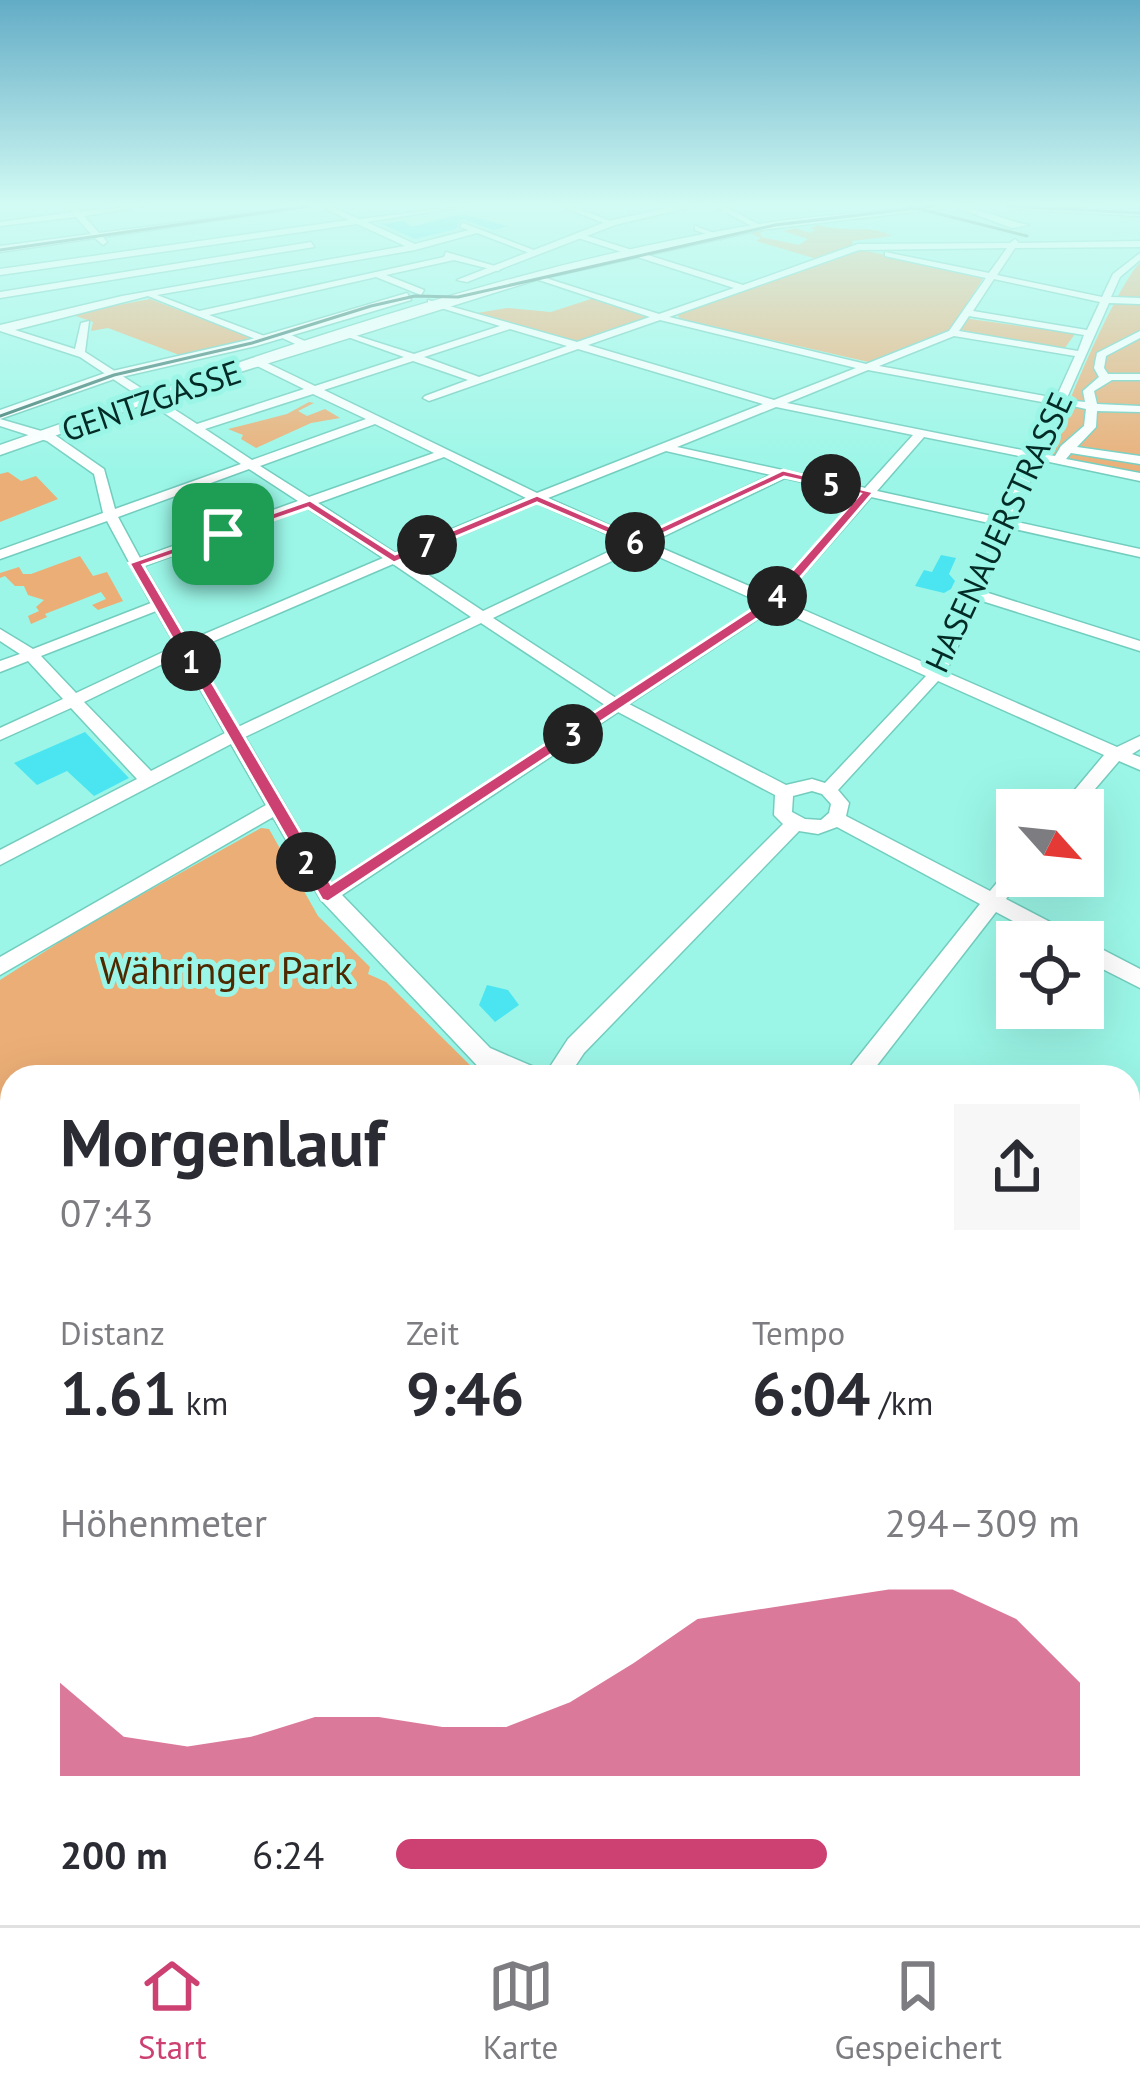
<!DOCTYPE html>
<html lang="de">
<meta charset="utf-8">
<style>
body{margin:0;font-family:"PT Sans",sans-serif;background:#f7f7f7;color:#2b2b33;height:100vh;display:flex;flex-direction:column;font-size:45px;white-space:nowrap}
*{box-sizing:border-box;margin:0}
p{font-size:39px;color:#7c7c81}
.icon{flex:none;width:66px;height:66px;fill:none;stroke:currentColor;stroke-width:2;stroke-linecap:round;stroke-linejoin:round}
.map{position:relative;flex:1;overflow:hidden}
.panel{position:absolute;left:0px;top:1065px;width:1140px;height:861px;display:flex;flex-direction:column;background:#fff;border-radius:36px 36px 0 0;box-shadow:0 12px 48px #0002}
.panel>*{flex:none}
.needle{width:78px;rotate:117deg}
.tools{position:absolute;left:996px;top:789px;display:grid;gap:24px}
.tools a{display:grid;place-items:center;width:108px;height:108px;border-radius:0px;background:#fff;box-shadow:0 12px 48px #0002;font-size:60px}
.pin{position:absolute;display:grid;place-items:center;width:102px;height:102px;color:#fff;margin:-51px;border-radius:24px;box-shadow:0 6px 18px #0006}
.km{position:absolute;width:60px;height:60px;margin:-30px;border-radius:50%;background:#222;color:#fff;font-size:33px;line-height:60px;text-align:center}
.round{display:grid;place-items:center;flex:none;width:126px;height:126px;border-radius:0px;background:#f7f7f7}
.head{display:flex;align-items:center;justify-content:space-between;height:204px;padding:0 60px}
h1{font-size:66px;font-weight:600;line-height:90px}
.stats{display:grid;grid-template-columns:repeat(3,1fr);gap:18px;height:204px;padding:12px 60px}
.stats div{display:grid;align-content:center}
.stats b{font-size:60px;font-weight:600}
.stats small{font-size:33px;font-weight:400}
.stats p{font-size:33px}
.chart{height:336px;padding:24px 60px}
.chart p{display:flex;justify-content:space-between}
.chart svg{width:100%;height:216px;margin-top:12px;fill:#cd4172;opacity:.7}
ul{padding:0 60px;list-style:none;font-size:39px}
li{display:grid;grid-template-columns:192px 144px 1fr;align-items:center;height:90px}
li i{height:30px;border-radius:15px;background:#cd4172}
.tabs{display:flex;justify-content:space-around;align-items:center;height:168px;border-top:3px solid #e1e1e2;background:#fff;font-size:33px;color:#7c7c81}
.tabs a{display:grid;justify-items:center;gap:6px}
.tabs .current{color:#cd4172}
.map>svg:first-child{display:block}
.green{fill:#ebae76}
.building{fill:#4ae5f1}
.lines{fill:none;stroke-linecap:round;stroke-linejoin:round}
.minor-casing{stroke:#73cdbf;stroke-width:3}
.major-casing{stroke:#73cdbf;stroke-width:3}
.minor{fill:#fff;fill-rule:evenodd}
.major{fill:#fff;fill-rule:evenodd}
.tram{stroke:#407e75;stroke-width:3}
.rail{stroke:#407e75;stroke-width:3}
.route{fill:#cd4172;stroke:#fff;stroke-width:3;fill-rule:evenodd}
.labels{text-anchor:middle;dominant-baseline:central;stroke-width:10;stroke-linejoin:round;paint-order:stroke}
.far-street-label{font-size:33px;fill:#022b26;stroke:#9bf6e7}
.park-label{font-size:39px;fill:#4e2900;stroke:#9bf6e7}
</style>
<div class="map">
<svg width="1140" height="1925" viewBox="0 0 1140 1925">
<rect width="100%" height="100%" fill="#9bf6e7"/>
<path class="green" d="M818 225C846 233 872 224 892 236L852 241 853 246 817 259 756 241 761 238 750 233 771 229 760 233 761 237 799 245 808 239 783 231 795 228 810 233 815 230 810 228Z
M862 250 984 277 949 333 873 363 679 319 678 314Z
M1140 263V473L1053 456C1052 432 1119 281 1140 263Z
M594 298 648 317 579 342 477 313 507 308 551 312Z
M150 299 250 337 249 340 182 356 108 328 91 331 93 322 70 314Z
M969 316 970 319 1075 334 1064 349 959 331Z
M309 402 314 403 298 411 307 416 325 409 340 418 311 423 256 448 241 439 243 435 228 429 287 414Z
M8 472 21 481 36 476 58 499 0 522V474Z
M80 556 93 576 107 572 123 601 98 610 92 605 106 599 101 592 45 614 47 617 31 624 28 616 39 611 36 607 44 600 28 595 24 586H15L5 576 0 578V573L19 567 23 574H31Z
M261 828 269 829 318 916 370 967 368 974 386 982 482 1077H12V1384L0 1373V980L80 929Z
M12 1441V1867L0 1883V1453Z
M109 1914H321L314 1925H119Z"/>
<path class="building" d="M461 214 508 226 494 230 462 219 456 229 415 239 382 224 404 221 412 227Z
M941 555 956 558 949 574 955 581 951 589 944 593 915 586 924 570 932 572Z
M85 732 129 778 94 796 67 771 37 785 14 763Z
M487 985 508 990 519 1005 495 1022 479 1005Z
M387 1914H453L464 1925H381Z"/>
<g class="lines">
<defs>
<path id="minor" d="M67 206H75L80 211 146 206 84 216 99 233 310 206 103 237 107 242 103 245 95 238 0 252V246L91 234 76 217 0 226V222L73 212Z
M320 206H330L359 219 468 206 367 222 415 244 469 230 460 227 463 223 539 252 532 254 477 233 415 250 157 295 199 311 444 257 446 252 502 268 498 271 454 260 386 275 424 290 421 295 376 277 209 315 267 337 263 342 148 296 15 330 75 349 81 323 89 321 85 352 197 424 304 389 255 365V361H263L315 386 404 357 345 336V332L414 354 500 326 428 304V300L577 342 650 317 533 278V274L659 314 734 288 575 237 578 233 743 285 858 244 1010 243 1015 239 1019 243 1140 241V247L1015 248 997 275 1102 297 1113 274 1140 253V260L1120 277 1111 297 1140 298V304L1109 303 1066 400 1085 402 1083 391 1099 377 1094 368 1097 353 1140 331V338L1106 356 1104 368 1108 374H1140V380H1112L1094 391 1097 404 1140 406V412L1097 411 1096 427 1077 447 1140 456V464L1071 453 1066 459 1140 473V481L1040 460 1013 521 1140 549V557L1010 528 982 591 1140 641V651L979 600 946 672 1117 747 1140 736V749L1132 754 1140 757V770L1119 761 1077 810H1058L1104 755 938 681 838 790 849 803 846 816 990 891 1010 867 1017 865V876H1024L1006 899 1077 936 1080 942 1090 943 1140 969V988L1083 959V942H1052L996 912 868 1077H842L980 904 837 827 818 834 799 831 584 1053 568 1077H488L321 900 273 817 0 975V957L266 805 231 744 0 865V850L137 779 71 708 0 740V728L63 699 28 661 0 672V661L20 654 0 641V629L33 649 151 603 107 521 0 559V550L103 513 94 474 47 441 0 426V419L55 435 104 469 115 509 241 464 80 357 0 331V325L122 296 405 246 357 224 0 275V269L349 220ZM1007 248 989 273 885 252V256L986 278 949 331 866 364 669 317 859 250ZM994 279 1100 302 1087 330 973 311ZM969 316 1084 335 1078 351 959 331ZM660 320 856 368 774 400 588 345ZM510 329 567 346 479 377 424 357ZM954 336 1075 356 1056 398 879 366ZM578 349 763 404 537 493 324 390 413 361 468 380 425 396 423 398 429 401ZM868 370 1053 404 1032 452 787 403ZM313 394 366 419 252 460 205 429ZM1064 404 1086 409 1084 426 1061 446 1055 456 1043 454ZM776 407 913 435 865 488 677 447ZM375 424 434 453 309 497 260 466ZM924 437 1029 458 1001 518 877 491ZM666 451 771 475 638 538 548 498ZM444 457 526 498 395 553 318 503ZM249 469 298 501 140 558 118 517ZM785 478 860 495 770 595 650 543ZM871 497 998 525 934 667 781 600ZM537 503 627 543 483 611 404 559ZM306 507 383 558 188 641 144 566ZM639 548 762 603 616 698 493 618ZM393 564 471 617 238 727 193 650ZM774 608 926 676 825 783 812 779 786 785 629 704ZM156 611 176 646 76 693 41 656ZM481 623 605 705 331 884 245 737ZM181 655 225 733 151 771 84 702ZM618 712 775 795 774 815 783 824 568 1039 544 1076 541 1070 490 1048 342 895ZM812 791 822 794 831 804 829 813 821 820 805 819 792 812 793 796Z
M560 206H571L616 223 609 225Z
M714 206H724L764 227 757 229Z
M952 206C977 206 1005 221 1029 225L1012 228Z
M695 226 725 237 721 239 695 230Z
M311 242 314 247 0 298V292Z
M282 331 314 345 315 347 306 349 278 336Z
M1128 1248 1140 1253V1281L1128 1276Z
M0 1400 12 1408 10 1432 0 1437Z
M1128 1717 1140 1722V1760L1128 1755Z
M1140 1826V1925H1113L1114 1914H1128V1831Z
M12 1896V1914H32L27 1925H0V1901Z
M33 1914H75L80 1925H38Z
M333 1914H373L368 1925H328Z
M475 1914H519L524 1925H480Z
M876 1914H914L912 1925H874Z"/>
<path id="major" d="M676 206H695L615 225 467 282 457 280 608 221Z
M931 206H964L760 230 539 279 208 382 0 455V445C247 359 500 267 759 224 815 215 874 212 931 206Z
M1009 206 1140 210V216L1014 209Z
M407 293 411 300 256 346 117 378 0 419V410L108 372 248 340Z"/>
</defs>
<use href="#minor" class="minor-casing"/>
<use href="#major" class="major-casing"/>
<use href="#minor" class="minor"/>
<use href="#major" class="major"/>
<path class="tram" d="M1008 206 1140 213
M0 250 309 206
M0 416 114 375 252 343 371 306 415 296 458 297 775 225 934 206"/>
<path class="rail" d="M908 206 1027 236"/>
</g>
<linearGradient id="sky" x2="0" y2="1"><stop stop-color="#63acc6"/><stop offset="0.43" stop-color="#d2fbf4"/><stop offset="1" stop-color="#d2fbf4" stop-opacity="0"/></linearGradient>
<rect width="1140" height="475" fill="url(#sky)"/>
<path class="route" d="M783 470 874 492 776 606 328 902 322 900 129 563 310 500 395 554 537 495 637 538ZM784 477 860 494 766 600 331 884 143 565 308 508 394 563 537 503 637 546Z"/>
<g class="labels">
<g class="far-street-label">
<text transform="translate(151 400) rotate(-19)">GENTZGASSE</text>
<text transform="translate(998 532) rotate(-65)">HASENAUERSTRASSE</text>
</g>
<g class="park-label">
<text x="226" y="969">Währinger Park</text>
</g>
</g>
</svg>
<div class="tools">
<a><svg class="needle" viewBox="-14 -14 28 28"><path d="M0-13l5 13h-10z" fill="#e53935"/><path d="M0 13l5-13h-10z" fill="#7c7c81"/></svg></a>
<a><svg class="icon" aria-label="locate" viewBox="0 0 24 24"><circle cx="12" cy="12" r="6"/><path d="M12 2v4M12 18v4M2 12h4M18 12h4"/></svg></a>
</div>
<div class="pin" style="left:223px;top:534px;background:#1e9e55"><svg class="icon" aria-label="arrive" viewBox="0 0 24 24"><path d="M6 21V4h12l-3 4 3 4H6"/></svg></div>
<b class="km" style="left:191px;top:661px">1</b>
<b class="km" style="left:306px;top:862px">2</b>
<b class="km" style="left:573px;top:734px">3</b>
<b class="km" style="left:777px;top:596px">4</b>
<b class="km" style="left:831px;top:484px">5</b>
<b class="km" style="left:635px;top:542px">6</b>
<b class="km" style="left:427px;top:545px">7</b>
<section class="panel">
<div class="head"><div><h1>Morgenlauf</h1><p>07:43</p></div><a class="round"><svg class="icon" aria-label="share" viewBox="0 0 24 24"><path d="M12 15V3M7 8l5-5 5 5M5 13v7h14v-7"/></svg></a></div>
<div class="stats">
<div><p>Distanz</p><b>1.61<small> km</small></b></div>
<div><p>Zeit</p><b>9:46</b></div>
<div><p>Tempo</p><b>6:04<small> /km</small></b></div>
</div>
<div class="chart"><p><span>Höhenmeter</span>294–309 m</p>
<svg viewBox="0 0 160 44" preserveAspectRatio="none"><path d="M0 44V25L10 36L20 38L30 36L40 32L50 32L60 34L70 34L80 29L90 21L100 12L110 10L120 8L130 6L140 6L150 12L160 25V44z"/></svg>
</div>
<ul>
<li><b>200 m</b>6:24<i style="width:63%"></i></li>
</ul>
</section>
</div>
<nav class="tabs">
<a class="current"><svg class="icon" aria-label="home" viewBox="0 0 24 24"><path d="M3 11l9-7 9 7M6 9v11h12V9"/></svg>Start</a>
<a><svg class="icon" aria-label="map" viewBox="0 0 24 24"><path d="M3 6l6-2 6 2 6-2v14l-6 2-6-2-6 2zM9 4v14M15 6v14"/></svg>Karte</a>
<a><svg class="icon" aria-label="saved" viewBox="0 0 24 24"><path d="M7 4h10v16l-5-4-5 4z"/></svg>Gespeichert</a>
</nav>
